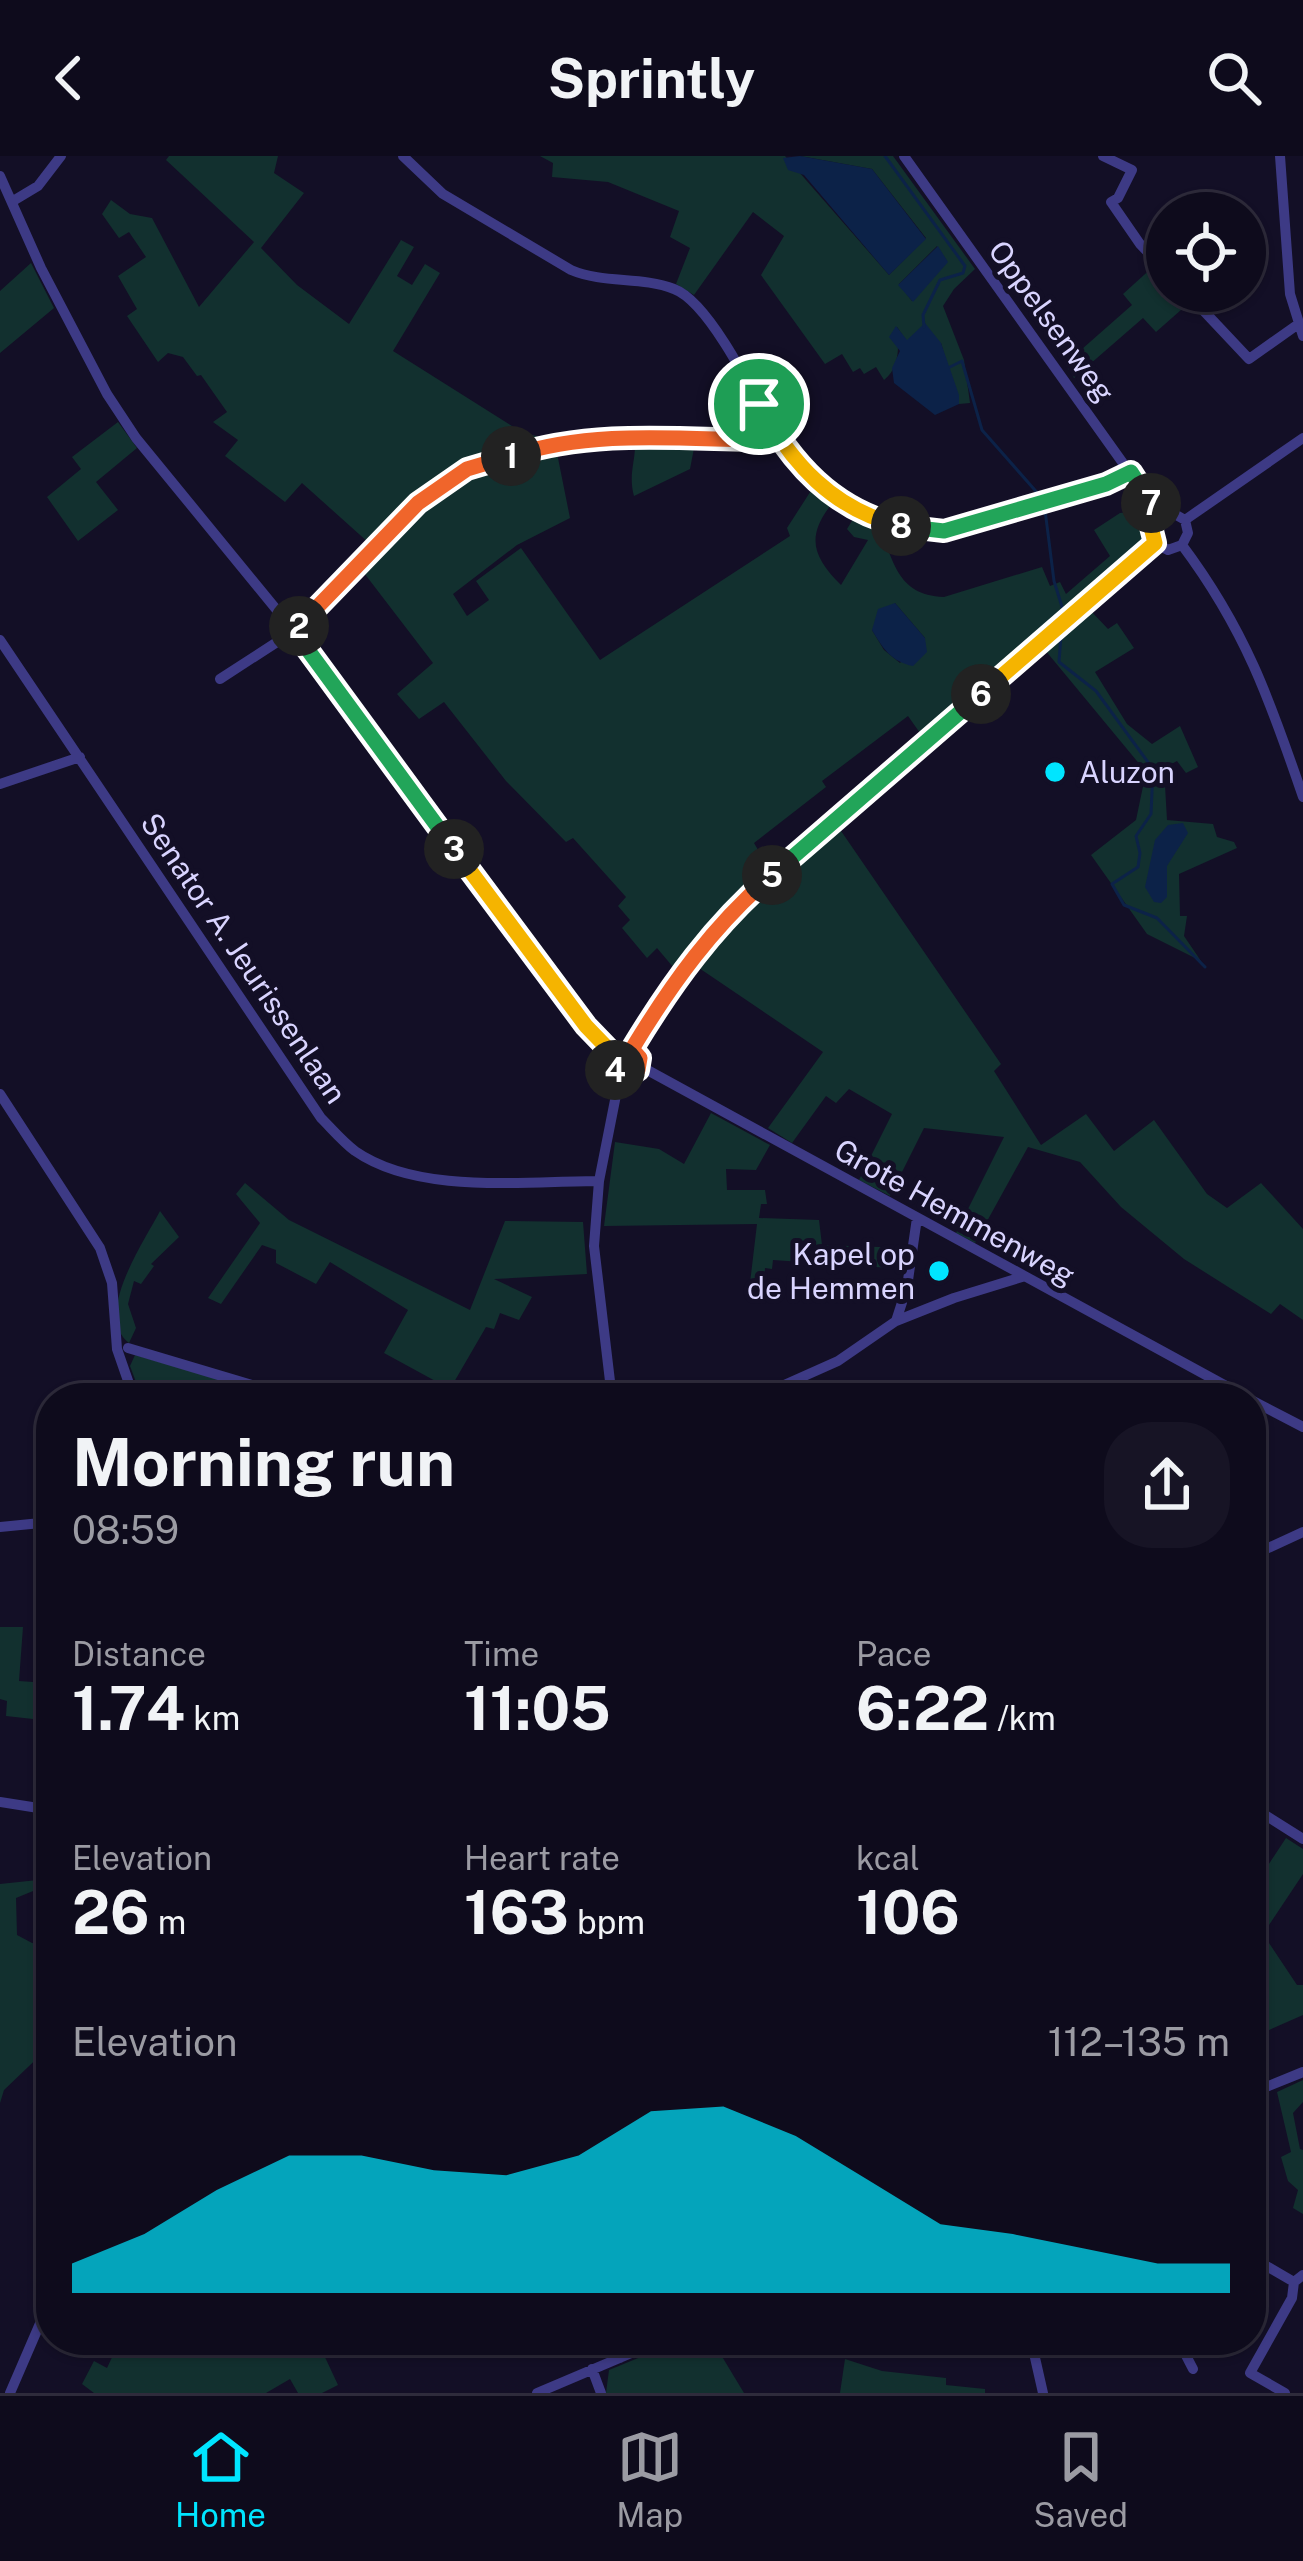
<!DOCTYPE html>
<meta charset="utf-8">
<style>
body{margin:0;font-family:"Public Sans",sans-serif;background:#171425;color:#f1f3f6;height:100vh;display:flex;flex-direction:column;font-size:45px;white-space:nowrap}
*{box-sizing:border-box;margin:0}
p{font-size:39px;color:#9b9ba3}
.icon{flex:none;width:66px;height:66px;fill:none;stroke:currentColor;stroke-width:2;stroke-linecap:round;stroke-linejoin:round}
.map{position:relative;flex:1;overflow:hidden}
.panel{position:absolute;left:36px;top:1227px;width:1230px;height:972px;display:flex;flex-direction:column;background:#0e0b1c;border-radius:48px;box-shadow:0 3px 9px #0004,0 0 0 3px #2e2b3b}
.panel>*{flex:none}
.tools{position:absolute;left:1146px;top:36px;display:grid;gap:24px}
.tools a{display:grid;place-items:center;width:120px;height:120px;border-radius:50%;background:#0e0b1c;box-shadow:0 3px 9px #0004,0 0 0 3px #2e2b3b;font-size:60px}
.pin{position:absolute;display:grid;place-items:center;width:102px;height:102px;color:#fff;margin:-51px;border:6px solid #fff;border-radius:50%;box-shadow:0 3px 12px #0007}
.km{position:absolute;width:60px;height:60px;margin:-30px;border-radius:50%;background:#222;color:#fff;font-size:33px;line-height:60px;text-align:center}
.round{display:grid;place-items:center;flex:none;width:126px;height:126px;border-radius:48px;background:#171425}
.headline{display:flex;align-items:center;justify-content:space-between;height:204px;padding:0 36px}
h1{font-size:66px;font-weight:700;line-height:90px}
.stats{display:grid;grid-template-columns:repeat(3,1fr);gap:18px;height:204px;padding:12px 36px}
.stats div{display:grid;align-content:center}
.stats b{font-size:60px;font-weight:700}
.stats small{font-size:33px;font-weight:400}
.stats p{font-size:33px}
.chart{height:336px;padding:24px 36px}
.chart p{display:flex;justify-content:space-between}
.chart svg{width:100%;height:216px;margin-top:12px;fill:#00e5ff;opacity:.7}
header{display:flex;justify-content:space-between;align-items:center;height:156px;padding:0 36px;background:#0e0b1c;font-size:54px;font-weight:700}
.tabs{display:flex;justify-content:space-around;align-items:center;height:168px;border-top:3px solid #2e2b3b;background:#0e0b1c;font-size:33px;color:#9b9ba3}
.tabs a{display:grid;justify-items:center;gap:6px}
.tabs .current{color:#00e5ff}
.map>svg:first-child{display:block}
.green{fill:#12302f;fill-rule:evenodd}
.water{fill:#0c2248}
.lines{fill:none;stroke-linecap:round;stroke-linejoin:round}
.stream{stroke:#0c2248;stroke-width:3}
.minor{stroke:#3d3a85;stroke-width:10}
.split-1-casing{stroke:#fff;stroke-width:24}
.split-2-casing{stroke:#fff;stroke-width:24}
.split-3-casing{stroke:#fff;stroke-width:24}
.split-4-casing{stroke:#fff;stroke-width:24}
.split-5-casing{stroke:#fff;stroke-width:24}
.split-6-casing{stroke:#fff;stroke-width:24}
.split-7-casing{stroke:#fff;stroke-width:24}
.split-8-casing{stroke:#fff;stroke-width:24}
.split-9-casing{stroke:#fff;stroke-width:24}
.split-1{stroke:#f0652b;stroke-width:15}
.split-2{stroke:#f0652b;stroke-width:15}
.split-3{stroke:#22a559;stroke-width:15}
.split-4{stroke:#f5b400;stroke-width:15}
.split-5{stroke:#f0652b;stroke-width:15}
.split-6{stroke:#22a559;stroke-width:15}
.split-7{stroke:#f5b400;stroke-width:15}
.split-8{stroke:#22a559;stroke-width:15}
.split-9{stroke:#f5b400;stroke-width:15}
.poi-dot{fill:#00e5ff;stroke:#130f26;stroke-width:4.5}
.labels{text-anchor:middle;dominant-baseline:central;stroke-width:10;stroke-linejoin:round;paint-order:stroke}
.street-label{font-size:30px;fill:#d9d4ff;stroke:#130f26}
.poi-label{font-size:30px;fill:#d9d4ff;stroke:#130f26;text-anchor:start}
</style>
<header><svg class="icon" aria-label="back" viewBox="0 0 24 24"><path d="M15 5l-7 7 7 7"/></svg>Sprintly<svg class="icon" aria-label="search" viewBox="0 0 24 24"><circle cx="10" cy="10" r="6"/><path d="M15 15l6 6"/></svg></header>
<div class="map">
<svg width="1303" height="2237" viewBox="0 0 1303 2237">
<rect width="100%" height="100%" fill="#130f26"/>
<path class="green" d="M169 0H278L274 17 304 37 261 92 297 129 349 168 401 84 414 91 397 120 412 129 425 108 440 117 393 195 523 277 550 283 515 291V301L556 292 570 362 517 389 453 438 467 460 489 444 476 425 521 392 600 504 790 380 787 372 814 330 834 345C806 379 811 399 841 429L868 384 854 381 847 373 855 360 877 369C895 403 895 439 944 441L1042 411 1050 430 1060 426 1066 438 1110 400 1094 374 1120 357 1143 355 1142 385 920 577 908 560 822 625 826 631 754 687 767 709 736 736 673 811 657 792 647 802 622 772 630 764 618 750 626 741 573 682 566 686 506 625 444 546 419 563 397 538 433 507 361 413 379 396 302 327 285 346 225 300 238 284 213 266 227 256 201 219 197 220 183 201 168 197 158 206 127 160 137 153 118 120 146 101 129 76 119 82 102 58 111 44 130 58 152 62 199 151 254 86 166 4ZM895 447 925 482 900 507 884 494 872 474Z
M540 0H785L889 119 926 82 872 13 800 0H893L975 113 954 133 943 150 964 204 970 247 959 248 941 187 906 184 897 171C899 190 900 212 884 224L876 211 864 218 860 212 853 216 842 198 825 208 761 119 784 80 753 56 694 139 676 128 690 92 670 81 679 55 608 26 552 21 553 7ZM937 90 947 105 912 145 899 128Z
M31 107 54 152 0 197V135Z
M1155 109 1167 121V135H1180L1190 146 1156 176 1143 162 1074 222 1065 208 1132 149 1123 138Z
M118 266 137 292 96 326 118 354 78 385 47 341 81 313 72 301Z
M635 285 695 287 690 313 634 340C628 318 636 305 635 285Z
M1090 454 1108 473 1117 467 1134 492 1095 516 1127 568 1152 588 1180 570 1198 611 1186 617 1177 605 1164 612 1167 664 1213 668 1217 681 1234 686 1237 692 1179 718 1180 760H1187L1184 780 1201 805 1147 778 1091 699 1136 664 1146 616 1045 494Z
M839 672 1001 908 994 915 1041 989 1086 958 1114 995 1154 964 1207 1038 1227 1052 1261 1027 1303 1073V1164L1280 1148 1271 1158 1184 1103 1121 1051 1080 1006 1028 991 975 1087 956 1077 1004 981 924 972 890 1040 859 1024 892 958 849 933 836 947 826 940 792 987 768 972 823 896 696 810C736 755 787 714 839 672Z
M711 957 770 989 756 1014 726 1013 727 1034H765L767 1048H761L759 1062 819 1064 822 1089 908 1092 905 1113 773 1104 772 1113 765 1112 764 1129 750 1127 757 1068 604 1070 615 986 659 993 684 1008Z
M245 1027 289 1064 470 1154 505 1065 583 1066 587 1118 494 1123 532 1141 519 1164 500 1157 494 1173 486 1171 450 1233 384 1197 408 1154 330 1106 316 1128 276 1107V1094L262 1089 221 1148 208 1142 260 1067 236 1038Z
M160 1055 179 1081 151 1108 154 1110 141 1128 134 1125 128 1148 136 1172 129 1187C93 1159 144 1086 160 1055Z
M135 1199 257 1234 255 1242H142L130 1210Z
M0 1471H23L19 1525 33 1526V1547H51V1565L6 1560 7 1545 0 1543Z
M1286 1682 1303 1693V1718L1263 1778 1297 1829H1303V1859L1251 1882V1735Z
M38 1724V1733L16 1742 17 1779 32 1787 51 1788V1889L4 1934 0 1947V1728Z
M1303 1924V1946L1293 1957 1300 1993 1303 1994V2058L1293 2052 1298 2034 1288 2025 1281 2001 1291 1996 1277 1936Z
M120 2184H317L338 2229 322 2237H298L290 2223 266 2237H94L82 2228 94 2205 107 2212Z
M682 2184H712L744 2237H606L609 2214Z
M845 2203 882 2215 946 2222V2229L985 2233V2237H840Z"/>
<path class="water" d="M800 0 872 13 926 83 889 119 804 19 788 14 783 2Z
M938 90 948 106 913 146 898 129Z
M925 167 941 187 959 239V248L935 259 894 227 892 212 900 195 889 181 896 170 907 184Z
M895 447 925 482 927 496 913 510C892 506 883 493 872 474L878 453Z
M1183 667 1188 677 1167 710V741L1161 747 1154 746 1145 731 1155 684 1168 669Z"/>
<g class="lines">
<path class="stream" d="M885 0 965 110 963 117 940 124 923 159 924 171
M950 211 962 205 982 274 1041 341
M1045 354 1054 425 1063 454
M1061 479 1059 506 1096 535 1153 613 1151 658 1136 680 1140 697 1138 711 1112 728 1124 749 1157 762 1205 811"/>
<path class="minor" d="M403 0 443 38 571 114C604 128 641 120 674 133 712 147 760 251 780 288
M904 0 1160 359
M1103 0 1132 14 1118 42 1111 46 1140 88 1167 116
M1280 0 1290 138 1303 180
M0 20 41 112 107 238 136 282 294 475 586 870 614 899
M13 45 38 30 61 0
M1185 135 1249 203 1297 169
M748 284 759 249
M1160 359 1151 372 1155 387 1168 394 1182 389
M1160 359 1171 356 1185 364 1188 377 1182 389
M1185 364 1303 282
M1182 389C1245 473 1270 544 1303 641
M0 484 321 962C332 973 343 986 355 995 418 1039 525 1025 599 1025
M220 523 294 475 418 347 467 313 570 284 612 280 780 288C823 334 877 383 946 375 976 371 1006 359 1035 350 1067 340 1101 333 1131 316
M0 628 80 601
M612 906a14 14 0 1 1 28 0a14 14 0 1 1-28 0Z
M632 893 693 798 743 744 1155 387
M640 910 1248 1242
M0 938 100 1092 112 1127 117 1193 134 1242
M896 1165 907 1131 917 1062
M128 1192 295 1242
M612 1242 594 1090 599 1025 620 919
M755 1242 838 1205 896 1165 954 1142 1022 1121
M1251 1244 1303 1271
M0 1371 51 1366
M1251 1408 1266 1393 1303 1376
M0 1646 51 1654
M1251 1650 1303 1683
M38 1904 51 1919
M1251 1937 1303 1916
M1251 2016 1257 2030 1251 2048
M1251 2101 1294 2126
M609 2184 620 2202
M1031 2184 1043 2237
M1178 2184 1193 2213
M1032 2194 1057 2184
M592 2213 601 2237
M10 2237 51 2142
M537 2237 662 2184
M1285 2237 1250 2217 1292 2142 1294 2126 1303 2119"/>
</g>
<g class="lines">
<defs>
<path id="split-1" d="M511 300C589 275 667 282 748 284L759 248"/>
<path id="split-2" d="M299 470 418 347 467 313 511 300"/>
<path id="split-3" d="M299 470 294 475 454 693"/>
<path id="split-4" d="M454 693 586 870 614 899 615 914"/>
<path id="split-5" d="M615 914 628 920 638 914 640 902 632 893C672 827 713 770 772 719"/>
<path id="split-6" d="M772 719 981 538"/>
<path id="split-7" d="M981 538 1155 387 1151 371 1160 359 1151 347"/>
<path id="split-8" d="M901 370 944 375 1106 328 1131 316 1151 347"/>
<path id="split-9" d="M759 248C791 307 833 354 901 370"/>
</defs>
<use href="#split-1" class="split-1-casing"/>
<use href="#split-2" class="split-2-casing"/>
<use href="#split-3" class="split-3-casing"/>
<use href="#split-4" class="split-4-casing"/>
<use href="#split-5" class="split-5-casing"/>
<use href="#split-6" class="split-6-casing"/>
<use href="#split-7" class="split-7-casing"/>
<use href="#split-8" class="split-8-casing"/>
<use href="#split-9" class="split-9-casing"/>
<use href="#split-1" class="split-1"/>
<use href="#split-2" class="split-2"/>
<use href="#split-3" class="split-3"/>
<use href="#split-4" class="split-4"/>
<use href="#split-5" class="split-5"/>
<use href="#split-6" class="split-6"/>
<use href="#split-7" class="split-7"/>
<use href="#split-8" class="split-8"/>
<use href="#split-9" class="split-9"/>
</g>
<g class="poi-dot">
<circle cx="1055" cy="616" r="12"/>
<circle cx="939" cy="1115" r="12"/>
</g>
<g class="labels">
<g class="street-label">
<text transform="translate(1052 165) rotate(54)">Oppelsenweg</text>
<text transform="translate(244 802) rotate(56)">Senator A. Jeurissenlaan</text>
<text transform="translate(955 1056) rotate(29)">Grote Hemmenweg</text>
</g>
<g class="poi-label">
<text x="1079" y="616">Aluzon</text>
<text x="915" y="1098" text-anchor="end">Kapel op<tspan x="915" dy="34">de Hemmen</tspan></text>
</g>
</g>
</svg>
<div class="tools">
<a><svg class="icon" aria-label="locate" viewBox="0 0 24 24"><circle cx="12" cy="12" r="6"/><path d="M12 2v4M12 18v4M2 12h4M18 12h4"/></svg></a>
</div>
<div class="pin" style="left:759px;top:248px;background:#1e9e55"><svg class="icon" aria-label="arrive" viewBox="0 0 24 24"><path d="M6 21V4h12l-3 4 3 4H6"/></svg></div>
<b class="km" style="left:511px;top:300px">1</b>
<b class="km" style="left:299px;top:470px">2</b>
<b class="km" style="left:454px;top:693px">3</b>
<b class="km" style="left:615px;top:914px">4</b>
<b class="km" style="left:772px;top:719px">5</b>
<b class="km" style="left:981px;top:538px">6</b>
<b class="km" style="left:1151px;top:347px">7</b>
<b class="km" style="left:901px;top:370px">8</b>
<section class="panel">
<div class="headline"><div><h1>Morning run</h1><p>08:59</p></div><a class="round"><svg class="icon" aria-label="share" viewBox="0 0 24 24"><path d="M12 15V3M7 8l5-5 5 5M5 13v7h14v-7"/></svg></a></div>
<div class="stats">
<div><p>Distance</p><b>1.74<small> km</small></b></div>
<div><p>Time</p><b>11:05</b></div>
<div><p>Pace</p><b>6:22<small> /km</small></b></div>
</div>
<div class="stats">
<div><p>Elevation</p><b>26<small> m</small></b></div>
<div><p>Heart rate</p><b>163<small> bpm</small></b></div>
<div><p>kcal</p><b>106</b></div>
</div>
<div class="chart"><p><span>Elevation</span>112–135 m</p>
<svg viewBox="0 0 160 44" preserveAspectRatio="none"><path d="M0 44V38L10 32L20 23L30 16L40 16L50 19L60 20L70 16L80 7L90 6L100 12L110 21L120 30L130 32L140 35L150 38L160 38V44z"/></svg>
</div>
</section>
</div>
<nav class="tabs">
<a class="current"><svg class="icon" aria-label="home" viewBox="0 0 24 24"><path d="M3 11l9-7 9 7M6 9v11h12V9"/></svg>Home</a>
<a><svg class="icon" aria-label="map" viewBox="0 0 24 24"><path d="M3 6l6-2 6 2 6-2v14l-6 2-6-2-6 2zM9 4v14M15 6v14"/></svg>Map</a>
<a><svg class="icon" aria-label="saved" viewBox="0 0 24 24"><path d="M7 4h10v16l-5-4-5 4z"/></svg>Saved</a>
</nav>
